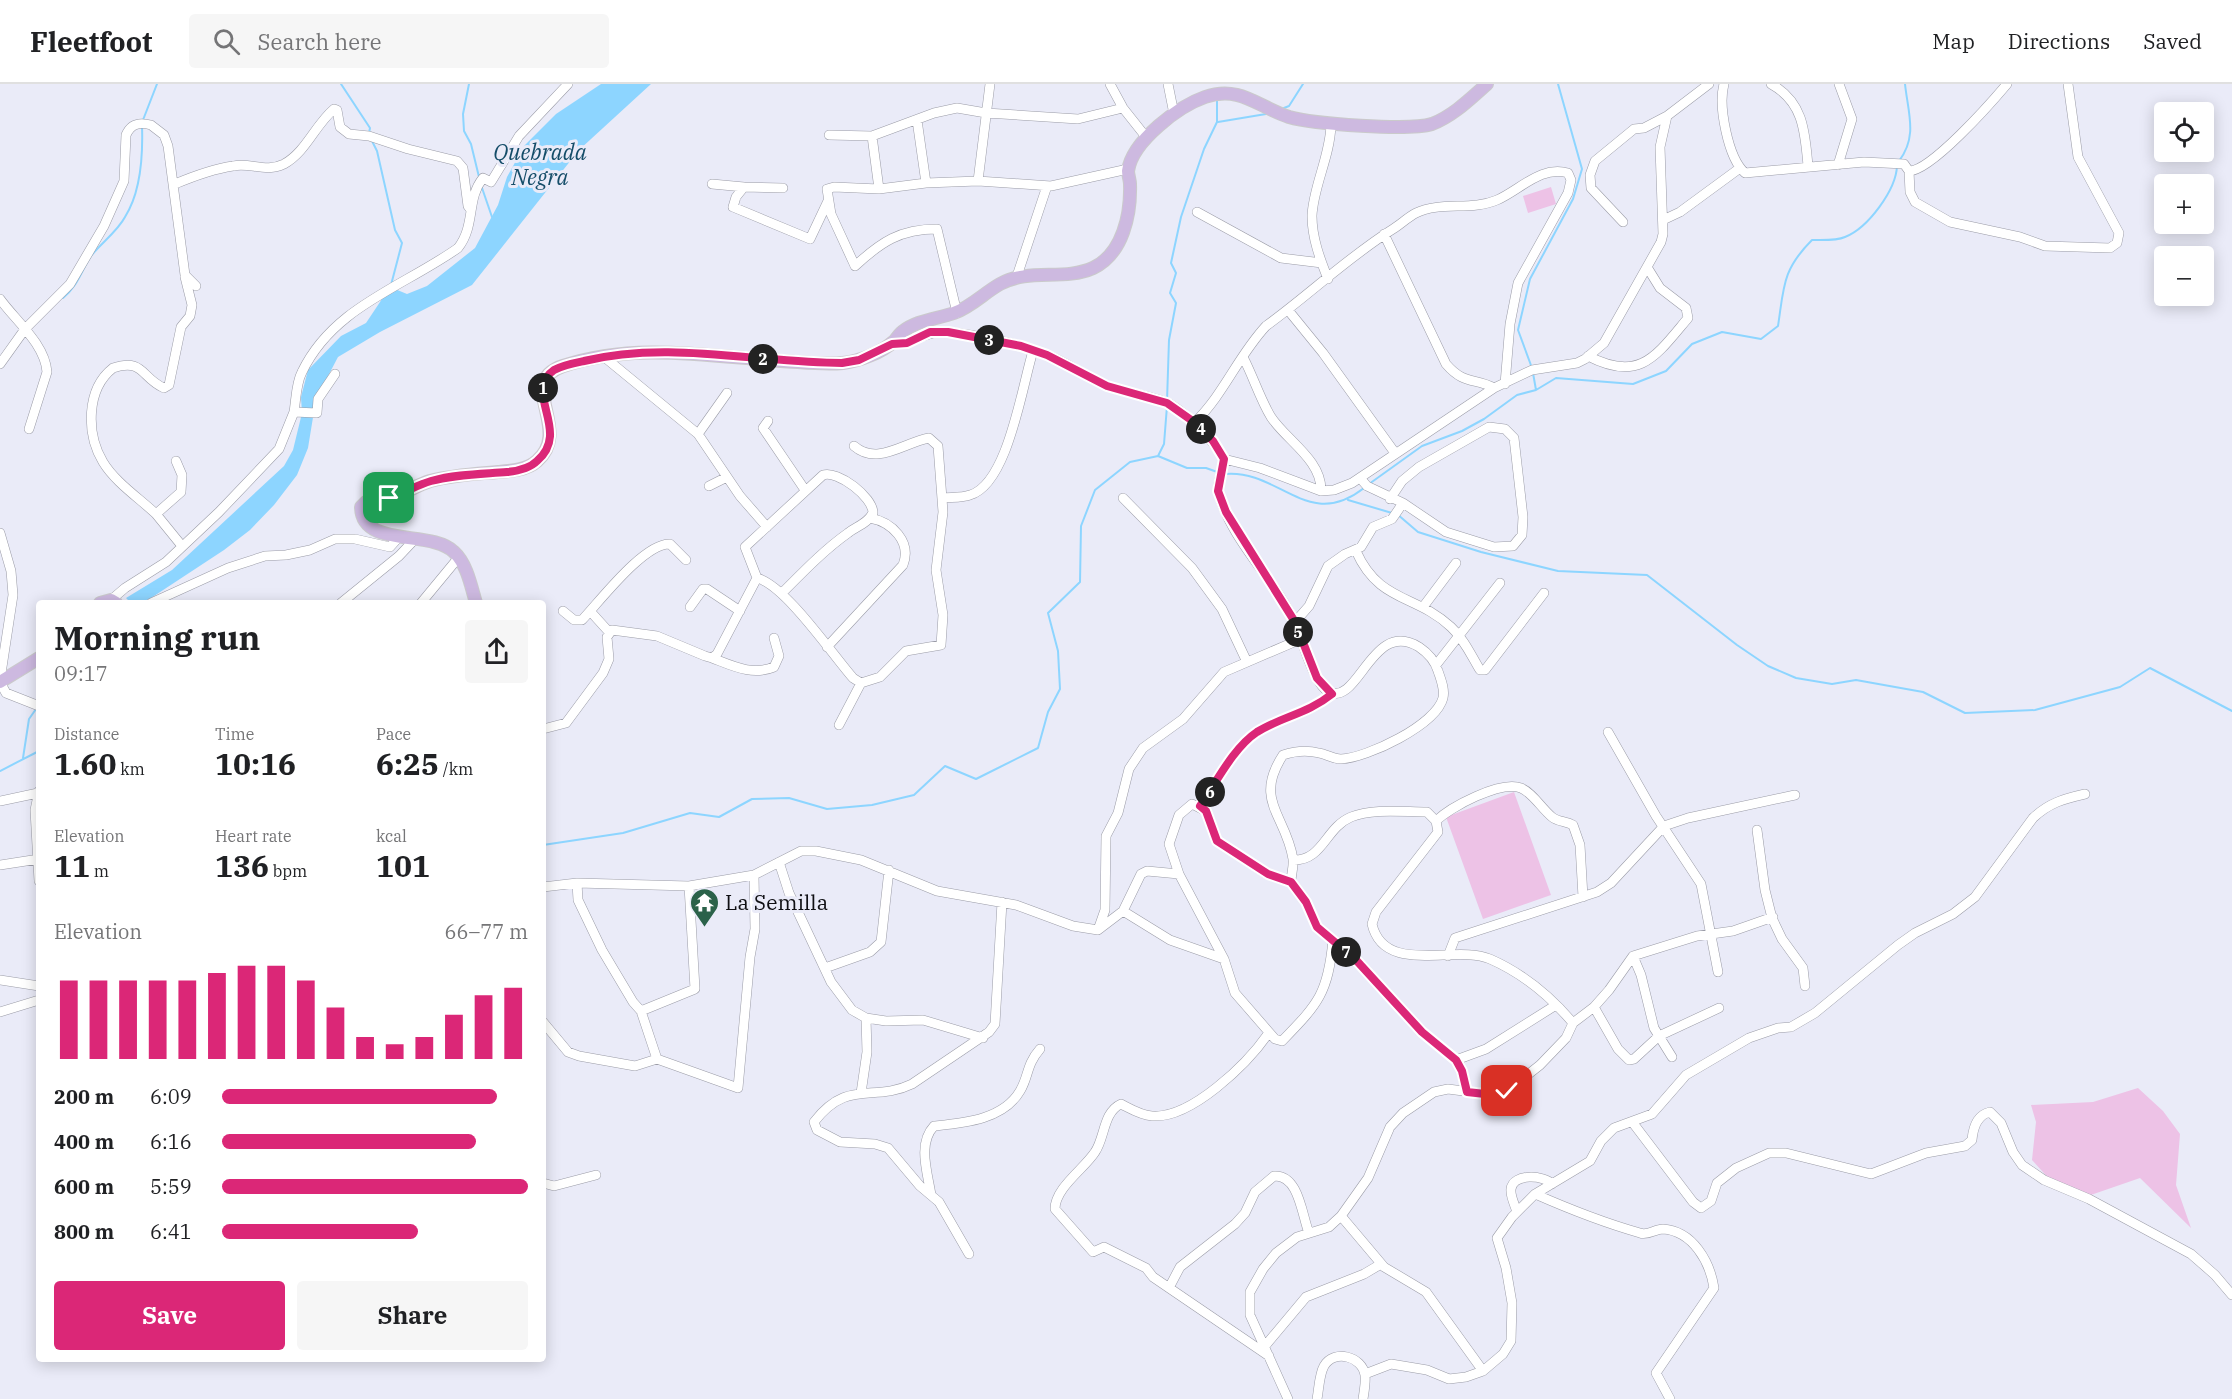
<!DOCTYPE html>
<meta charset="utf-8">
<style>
body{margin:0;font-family:"IBM Plex Serif",serif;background:#f6f6f6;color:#202124;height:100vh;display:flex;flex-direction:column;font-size:22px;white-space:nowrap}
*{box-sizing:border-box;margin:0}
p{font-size:20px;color:#757577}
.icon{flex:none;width:33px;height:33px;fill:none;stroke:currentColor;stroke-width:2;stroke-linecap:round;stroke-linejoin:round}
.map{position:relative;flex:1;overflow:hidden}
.panel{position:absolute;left:36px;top:516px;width:510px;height:762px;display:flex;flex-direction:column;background:#fff;border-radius:6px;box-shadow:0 3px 15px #0003}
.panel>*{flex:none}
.fabs{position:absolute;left:2154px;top:18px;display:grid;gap:12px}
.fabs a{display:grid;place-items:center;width:60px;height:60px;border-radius:6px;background:#fff;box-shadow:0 3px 15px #0003;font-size:30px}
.pin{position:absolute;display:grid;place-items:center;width:51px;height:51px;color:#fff;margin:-26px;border-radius:12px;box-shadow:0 3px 9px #0006}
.km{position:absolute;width:30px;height:30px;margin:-15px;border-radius:50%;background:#222;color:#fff;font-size:16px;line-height:30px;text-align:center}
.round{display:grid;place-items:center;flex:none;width:63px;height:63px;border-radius:6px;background:#f6f6f6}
.headline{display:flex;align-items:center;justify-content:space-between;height:102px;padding:0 18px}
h1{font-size:33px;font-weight:800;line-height:45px}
.figures{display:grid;grid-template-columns:repeat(3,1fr);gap:9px;height:102px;padding:6px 18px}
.figures div{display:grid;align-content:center}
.figures b{font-size:30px;font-weight:800}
.figures small{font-size:16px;font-weight:400}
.figures p{font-size:16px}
.chart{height:168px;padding:12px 18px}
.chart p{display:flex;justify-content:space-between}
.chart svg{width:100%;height:108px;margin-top:6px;stroke:#db2777;stroke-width:6}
.primary-button{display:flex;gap:12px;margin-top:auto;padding:12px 18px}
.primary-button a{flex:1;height:69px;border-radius:6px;background:#db2777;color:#fff;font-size:24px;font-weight:800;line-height:69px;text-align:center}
.primary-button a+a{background:#f6f6f6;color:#202124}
ul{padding:0 18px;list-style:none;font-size:20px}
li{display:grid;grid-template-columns:96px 72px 1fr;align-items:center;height:45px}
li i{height:15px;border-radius:8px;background:#db2777}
header{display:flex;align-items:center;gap:36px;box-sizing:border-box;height:84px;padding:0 30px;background:#fff;border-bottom:2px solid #e0e0e0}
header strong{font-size:28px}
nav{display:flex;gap:33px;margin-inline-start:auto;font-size:21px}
.search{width:420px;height:54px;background:#f6f6f6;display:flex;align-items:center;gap:15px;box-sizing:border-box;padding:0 21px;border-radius:6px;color:#757577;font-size:22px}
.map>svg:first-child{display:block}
.green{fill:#edc2e6}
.water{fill:#8dd5ff}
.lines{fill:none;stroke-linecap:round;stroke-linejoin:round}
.stream{stroke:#8dd5ff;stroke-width:2}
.minor-casing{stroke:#9b9ca7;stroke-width:10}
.major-casing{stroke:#cacacb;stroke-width:14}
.minor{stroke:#fff;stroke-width:9}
.major{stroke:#cdb9e0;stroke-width:12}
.route-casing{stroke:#fff;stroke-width:12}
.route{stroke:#db2777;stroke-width:8}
.labels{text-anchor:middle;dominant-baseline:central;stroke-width:6;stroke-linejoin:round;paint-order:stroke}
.poi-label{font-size:21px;fill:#0f0f13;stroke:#eaebf8;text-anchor:start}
.water-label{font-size:22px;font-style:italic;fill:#154d69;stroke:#eaebf8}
</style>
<header>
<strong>Fleetfoot</strong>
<div class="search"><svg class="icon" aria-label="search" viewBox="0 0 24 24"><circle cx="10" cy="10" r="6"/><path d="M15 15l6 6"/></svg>Search here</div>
<nav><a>Map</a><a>Directions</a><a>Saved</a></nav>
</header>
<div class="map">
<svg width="2232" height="1315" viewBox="0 0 2232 1315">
<rect width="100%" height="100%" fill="#eaebf8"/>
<path class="green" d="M1551 103 1556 120 1528 129 1523 112Z
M1514 708 1551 811 1483 835 1446 733Z
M2138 1004 2163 1027 2180 1050 2176 1101 2191 1144 2140 1094 2085 1113 2052 1098 2032 1076 2036 1038 2031 1021 2093 1018Z"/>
<path class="water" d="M601 0H651L579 66 472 201 380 248 338 273 316 315 308 364 297 391 274 421 250 446 224 466 151 514 140 519H131L126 514 172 486 284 382 293 366 302 329 301 313 308 286 341 252 366 239 390 203 407 210 427 202 475 164 498 121 507 93 524 62 556 30Z"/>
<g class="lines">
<path class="stream" d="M341 0 370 44 369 49
M469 0 463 30 464 47 471 60 479 93
M1284 24 1289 22 1303 0
M143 36 157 0
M1218 38 1266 30
M372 57 377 67 395 146 402 159 391 201
M1899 77C1918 52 1908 29 1905 0
M481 101 492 133
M63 214C78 202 81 187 91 172 101 159 117 148 125 133 141 108 143 71 142 42
M1532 284 1518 246 1530 195 1573 115 1582 85 1558 0
M1533 289 1536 306
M1167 317 1169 256 1176 219 1170 209 1176 189 1171 179 1181 133 1204 65 1217 38V14
M1158 372 1164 360 1167 322
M1225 390C1279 385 1308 448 1364 404
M1369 400 1422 362 1462 347 1484 335 1517 311 1536 306 1556 294 1633 300 1666 287 1692 260 1722 248 1761 255 1778 242C1784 203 1782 186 1812 156 1821 156 1836 157 1845 153 1868 144 1896 106 1897 82
M1348 416 1392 429
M1397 430 1418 448 1481 468 1558 487 1647 491 1737 561 1768 582 1796 594 1832 600 1856 596 1923 608 1965 629 2035 626 2120 603 2150 584 2232 627
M23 674 29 635 36 625
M0 687 39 667
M543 761 623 749 690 729 719 733 752 715 789 714 827 725 872 721 914 711 945 682 976 695 1038 664 1048 628 1060 605 1058 567 1048 529 1080 498 1081 442 1095 406 1130 378 1158 372 1187 384H1206L1220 389"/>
<defs>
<path id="minor" d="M1110 0 1123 24 1146 53
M1168 0 1174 30
M1724 0C1718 22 1728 74 1745 89L1864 78 1904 80 1909 87
M1771 0C1804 18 1805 49 1808 82
M2007 0C1991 19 1931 87 1909 87L1910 108 1915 118 1950 138 2020 153 2045 162 2110 164 2117 159 2119 149 2078 73 2068 0
M917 36 926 99
M829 51 872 52 934 29 957 24 986 29 1078 35 1123 24
M872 52 879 105
M1838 81 1852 35 1839 0
M978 97 990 0
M175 100C194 92 213 85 233 82 250 78 266 89 284 80 306 68 315 41 334 25L337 26 340 43 349 50 369 52 408 65 457 77 463 84 468 122 471 126
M712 100 744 103
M783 104 744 103 736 113 733 123 810 155 828 117
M1197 128 1281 174 1322 179
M1663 136 1680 128 1740 84
M1623 138 1591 104 1590 91 1595 77 1634 45 1644 44 1667 32 1709 0
M1384 150 1446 280C1465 302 1475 293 1494 304
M1016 195 1047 102
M1328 195C1320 175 1312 154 1312 132 1313 103 1330 73 1331 41
M0 215C15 236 45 260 47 288L29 345
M1288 226 1323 269 1395 369
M957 229 937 145C900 145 881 158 855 182L831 130 827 105 834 103 879 105 926 99 978 97 1051 102 1128 85
M892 260C913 259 928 246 949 248 981 252 1017 259 1047 271 1069 279 1087 294 1108 302 1125 309 1157 313 1170 320 1192 334 1210 352 1224 375 1223 385 1216 401 1219 410 1232 458 1275 495 1295 539 1302 555 1314 601 1329 608 1359 622 1372 534 1419 563 1428 569 1435 577 1438 587 1441 596 1445 605 1443 614 1436 641 1367 674 1341 675 1333 675 1326 670 1319 669 1307 666 1295 667 1283 671 1253 717 1286 731 1293 775 1294 782 1291 791 1291 798L1306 818 1317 843 1356 876 1422 948 1456 976 1462 987 1466 1008
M603 272 698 350 740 412 767 443
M1588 272C1640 299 1656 272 1688 234L1686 224 1660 204 1647 183
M1243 273C1253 292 1260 315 1271 333 1286 356 1322 376 1321 407
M0 280 25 245 70 200 104 142 124 97 126 51C131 39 140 38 151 41L164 51 168 62 185 191 196 202
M294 328C296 316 296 299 302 288 333 223 403 203 458 164 476 141 466 115 483 94L491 98 519 52 568 0
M768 337 763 344 805 406
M1195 338C1224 310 1238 272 1266 242 1309 211 1348 173 1393 145 1401 140 1408 133 1416 129 1441 117 1471 127 1497 116 1520 106 1541 81 1568 89L1571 96 1568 109 1518 199 1510 240 1505 300
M698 350 727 309
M1224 375 1260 384 1321 407 1334 406 1352 399 1494 304 1532 286 1577 279 1585 275 1604 259 1661 158 1663 150 1660 63 1667 32
M176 377 182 391 181 408 156 430 182 462
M709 402 727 393
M942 414C951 413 962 414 970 411 1008 400 1022 302 1033 267
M1123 414 1192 484 1222 525 1247 578
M1390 415 1402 397 1419 383 1489 343 1505 345 1514 354 1523 433 1522 451 1513 462 1494 463 1446 448 1403 419
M156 430C139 414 115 398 103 378 86 350 86 305 113 284 144 274 141 294 164 304L169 301 181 243 190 232 192 221 185 193
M0 449 11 487 13 511 0 596
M1356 467C1379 519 1416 510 1451 543 1464 555 1471 571 1480 586H1485L1544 509
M757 494C785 501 832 570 853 594L861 599 880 593 906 567 941 561 943 531 936 486 943 428 938 362 929 354C903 359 877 382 854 362
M111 516 125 504 166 478 219 428 279 365 294 328 317 329 318 315 335 290
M151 519 228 484 265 472 286 471 310 466 335 455H355L390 463 399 453
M341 519 399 472 416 454
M421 519 459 473
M690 523 703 505H707L740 527
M1423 523 1456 479
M563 527 574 536H582C600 517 644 459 670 460L686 476
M590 527 609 548
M1295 538 1309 522 1328 482 1345 470 1361 463 1373 443 1392 435 1403 419 1367 402 1360 394
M827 563 903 481C912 458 892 438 870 434
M712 574C733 582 752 592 774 583L779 572 774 554
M1436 581 1500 499
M0 598 6 609 39 622
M839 641 861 599
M543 645 566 639 603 589 609 575 607 553 612 546 657 552 705 572 712 574 717 570 757 494 745 463 823 391C838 386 873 413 873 429 867 440 857 442 848 449 824 466 803 488 782 509
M1608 648 1656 732 1701 800 1718 888
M39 707 35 726 39 797
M0 717 38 709
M1200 722C1216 699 1233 664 1257 648 1283 632 1307 631 1332 610
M1436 737C1450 723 1501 696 1521 704 1533 709 1541 724 1552 733 1558 738 1566 737 1573 741L1580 761 1583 813
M1757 746 1765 806 1772 834 1782 855 1803 884 1805 902
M1293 776C1323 777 1325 744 1351 733 1373 724 1403 728 1427 728L1436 737 1438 748 1376 828 1372 840C1384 892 1455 860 1490 875 1522 889 1551 913 1573 939
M779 778 789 809 831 898 852 926 866 934 886 937 923 936 983 954
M0 781 39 775
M1179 790 1224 875 1235 909 1275 955 1282 957C1319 919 1328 909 1333 856
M577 799 578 816 602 866 633 918 641 927 657 975
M543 803 577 799 689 802 754 791 801 767H816L861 776 937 807 1016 821 1073 842 1098 846 1123 827 1141 790 1147 787 1179 790 1169 760 1179 731 1192 720 1206 727 1217 757 1267 790 1291 798
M1123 827 1170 856 1224 875
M1098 846 1105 826 1106 752 1118 729 1129 685 1143 664 1183 635 1224 588 1301 555
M1448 872 1455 854 1597 808 1611 799 1664 742 1688 734 1795 711
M1633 872 1641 891 1654 944 1672 973
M825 884 870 868 881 858 889 786
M0 896 39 902
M1594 923 1618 965 1629 976 1634 975 1659 952 1719 924
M641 927 695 905 689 802
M0 928 39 916
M543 938 568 968 579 972 635 982 657 975 738 1004 750 873 755 845 754 791
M1268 950C1247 980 1191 1035 1152 1032 1140 1031 1131 1025 1121 1020 1103 1028 1105 1054 1095 1068 1084 1085 1055 1104 1055 1125L1093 1168 1104 1163 1146 1184 1153 1193 1269 1272
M1456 976 1486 965 1556 921
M861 1009 867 968 866 934
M1633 1039 1693 1118 1701 1124 1711 1117 1717 1099 1736 1084 1769 1069H1786L1871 1090 1926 1069 1965 1062 1972 1056C1973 1044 1977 1031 1990 1028L2001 1039 2013 1068 2022 1081 2044 1096 2089 1115 2191 1170 2215 1191 2232 1211
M543 1099 554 1102 596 1091
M1535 1110C1569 1125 1605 1139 1640 1149 1648 1152 1655 1145 1663 1145 1693 1147 1710 1178 1714 1204L1656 1289 1670 1315
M931 1111C928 1090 917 1060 934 1042 963 1039 1003 1036 1020 1007 1029 992 1026 981 1040 965
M1517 1128C1515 1121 1510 1112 1511 1105 1513 1089 1544 1091 1552 1100
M1341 1132 1384 1183 1426 1208 1483 1287
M969 1170 939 1118 920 1102 888 1064 875 1060 840 1058 817 1046 814 1038C848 994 873 1019 912 1000L989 948 995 940 1002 818
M1170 1202 1180 1183 1235 1140 1245 1129 1255 1108 1274 1092C1299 1090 1302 1132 1309 1149
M1265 1262 1306 1213 1364 1190 1381 1180
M1365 1290 1391 1280 1427 1286 1449 1295 1466 1293 1483 1287 1503 1270 1511 1257 1512 1219 1506 1184 1497 1154 1512 1133 1535 1110 1590 1077 1601 1057 1614 1044 1652 1030 1686 991 1749 954 1778 944 1791 943 1815 929 1898 861 1915 849 1953 830 1975 813 2033 734C2049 719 2063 715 2085 710
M1288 1315 1250 1231V1208L1263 1185 1276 1169 1297 1153 1329 1143 1341 1132 1368 1094 1390 1043 1403 1029 1434 1008 1448 1005 1494 1011 1507 1007 1540 981 1566 954 1573 939 1594 923 1609 906 1633 872 1697 852 1733 847 1773 833
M1317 1315C1319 1305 1319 1291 1324 1282 1334 1265 1362 1272 1365 1291 1366 1298 1364 1308 1363 1315"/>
<path id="major" d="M100 519 111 516 116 519
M476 519C471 502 467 480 454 468 431 445 362 465 361 423L366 418C375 415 384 415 393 413 406 409 417 401 430 397 453 391 475 390 498 388 511 387 527 386 537 377 573 346 515 298 563 282 634 258 709 272 781 277 801 278 823 281 843 279 859 277 881 269 893 258 896 256 899 250 902 248 917 236 937 235 954 229 971 223 984 209 1000 200 1029 184 1064 197 1093 184 1123 170 1131 130 1130 100 1130 96 1128 91 1128 87 1132 57 1179 22 1205 13 1240 1 1258 23 1289 33 1313 40 1409 47 1432 40 1453 32 1470 15 1487 0
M0 598 39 574"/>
</defs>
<use href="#minor" class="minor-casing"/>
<use href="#major" class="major-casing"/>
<use href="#minor" class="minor"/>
<use href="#major" class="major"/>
</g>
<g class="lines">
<defs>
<path id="route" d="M389 414C404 409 417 401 431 397 456 390 482 390 507 388 517 387 530 384 537 377 572 347 522 308 554 286 563 281 574 279 584 277 668 256 757 279 842 279L859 276 892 260 907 259 930 248H948L1021 262 1047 271 1107 302 1167 319 1194 338 1213 357 1224 375 1218 407 1226 428 1295 538 1317 594 1332 610C1307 630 1283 632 1257 648 1233 664 1216 699 1200 722L1206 727 1217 757 1268 790 1291 798 1306 818 1317 843 1356 876 1422 948 1456 976 1462 987 1467 1008 1494 1011 1507 1007"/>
</defs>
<use href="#route" class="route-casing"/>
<use href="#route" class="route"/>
</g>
<defs>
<symbol id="temple-pin" viewBox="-11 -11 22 30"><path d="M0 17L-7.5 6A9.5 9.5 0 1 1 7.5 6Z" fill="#2b624a" stroke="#eaebf8"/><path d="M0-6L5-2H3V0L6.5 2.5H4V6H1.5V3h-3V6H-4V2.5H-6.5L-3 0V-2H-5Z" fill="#fff"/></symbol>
</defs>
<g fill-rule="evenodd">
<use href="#temple-pin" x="688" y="802" width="33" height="45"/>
</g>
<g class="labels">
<g class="poi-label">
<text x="725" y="818">La Semilla</text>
</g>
<g class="water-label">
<text x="540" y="67">Quebrada<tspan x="540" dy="25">Negra</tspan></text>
</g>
</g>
</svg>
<div class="fabs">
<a><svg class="icon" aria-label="locate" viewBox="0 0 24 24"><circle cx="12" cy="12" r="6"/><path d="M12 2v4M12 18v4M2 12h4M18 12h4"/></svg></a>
<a>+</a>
<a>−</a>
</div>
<div class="pin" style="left:389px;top:414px;background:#1e9e55"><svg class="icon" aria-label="arrive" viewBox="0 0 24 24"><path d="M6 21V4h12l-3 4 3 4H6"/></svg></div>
<div class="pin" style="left:1507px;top:1007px;background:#d93025"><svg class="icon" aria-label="check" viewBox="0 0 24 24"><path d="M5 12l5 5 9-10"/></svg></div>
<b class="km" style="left:543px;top:304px">1</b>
<b class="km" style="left:763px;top:275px">2</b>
<b class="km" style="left:989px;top:256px">3</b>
<b class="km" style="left:1201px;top:345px">4</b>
<b class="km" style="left:1298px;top:548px">5</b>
<b class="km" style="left:1210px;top:708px">6</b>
<b class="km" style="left:1346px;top:868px">7</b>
<section class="panel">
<div class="headline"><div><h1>Morning run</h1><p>09:17</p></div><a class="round"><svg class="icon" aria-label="share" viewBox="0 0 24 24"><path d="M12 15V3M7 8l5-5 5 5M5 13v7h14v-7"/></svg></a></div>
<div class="figures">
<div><p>Distance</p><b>1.60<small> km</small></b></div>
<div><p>Time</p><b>10:16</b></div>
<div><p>Pace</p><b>6:25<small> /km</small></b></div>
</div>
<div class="figures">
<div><p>Elevation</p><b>11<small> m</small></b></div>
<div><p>Heart rate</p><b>136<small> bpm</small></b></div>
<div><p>kcal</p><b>101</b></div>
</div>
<div class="chart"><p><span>Elevation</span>66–77 m</p>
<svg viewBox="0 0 160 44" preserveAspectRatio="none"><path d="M5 44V12M15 44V12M25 44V12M35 44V12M45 44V12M55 44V9M65 44V6M75 44V6M85 44V12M95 44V23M105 44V35M115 44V38M125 44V35M135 44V26M145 44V18M155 44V15"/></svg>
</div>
<ul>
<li><b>200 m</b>6:09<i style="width:90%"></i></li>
<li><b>400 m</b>6:16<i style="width:83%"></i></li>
<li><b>600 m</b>5:59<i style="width:100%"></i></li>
<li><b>800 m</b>6:41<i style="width:64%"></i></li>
</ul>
<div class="primary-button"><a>Save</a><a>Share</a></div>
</section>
</div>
